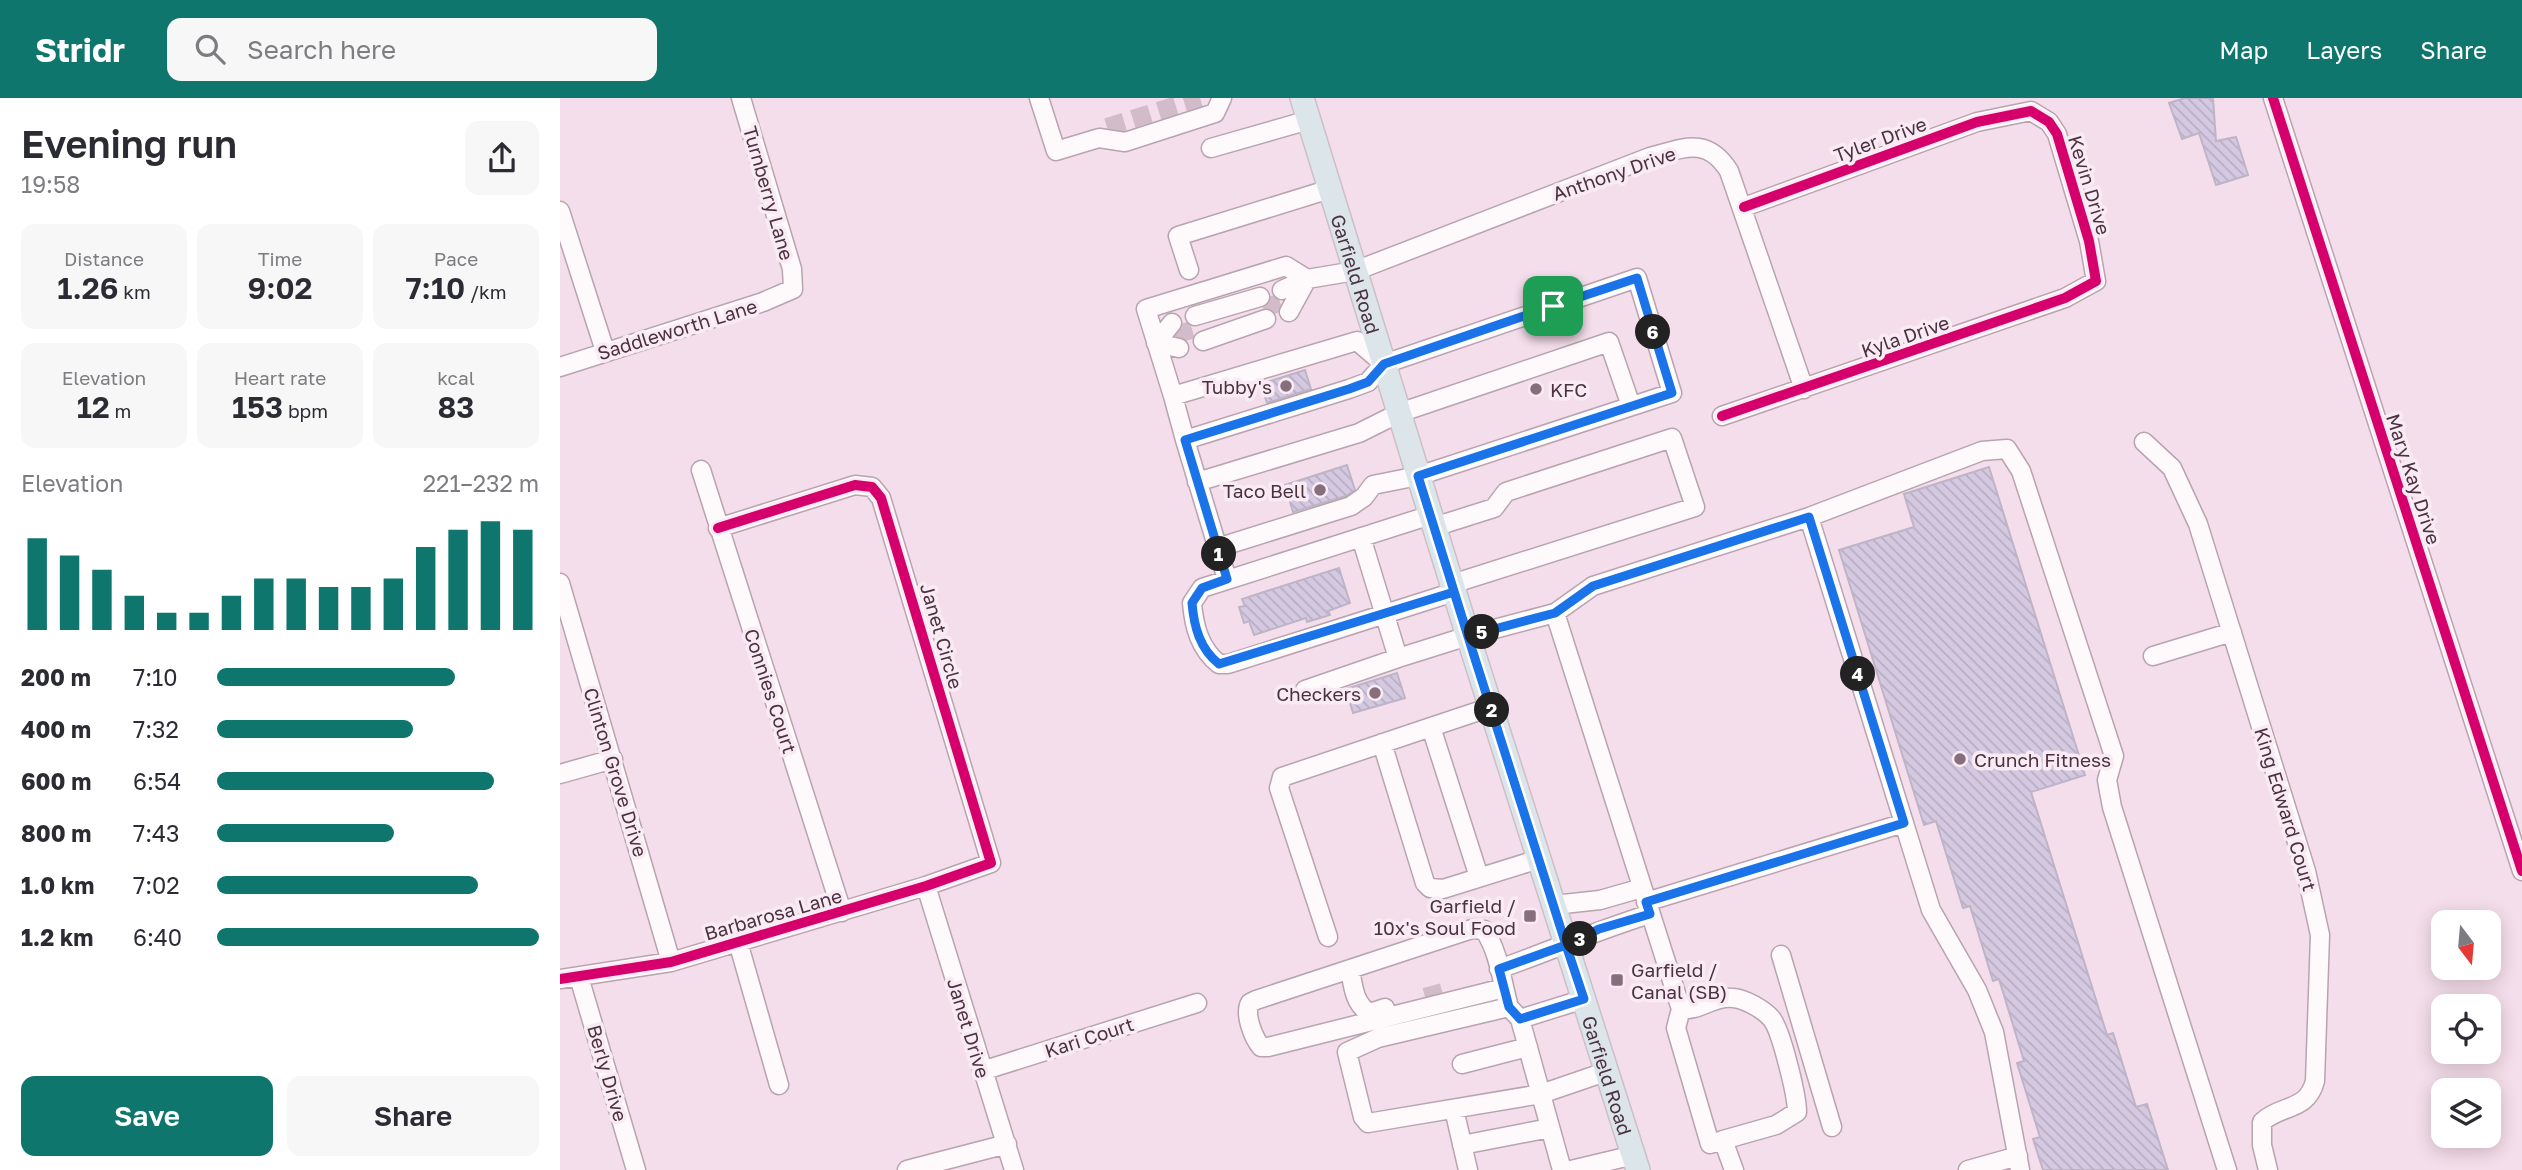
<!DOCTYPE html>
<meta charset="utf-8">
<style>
body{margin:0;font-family:"Golos Text",sans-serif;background:#f7f7f7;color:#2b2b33;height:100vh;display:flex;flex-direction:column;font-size:26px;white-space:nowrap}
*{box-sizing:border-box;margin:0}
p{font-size:23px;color:#7c7c81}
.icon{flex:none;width:38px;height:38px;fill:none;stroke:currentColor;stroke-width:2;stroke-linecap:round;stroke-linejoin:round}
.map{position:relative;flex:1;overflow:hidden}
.drawer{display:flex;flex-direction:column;background:#fff;width:560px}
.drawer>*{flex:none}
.needle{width:46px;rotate:164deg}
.controls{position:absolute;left:1871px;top:812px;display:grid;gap:14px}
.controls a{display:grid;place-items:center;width:70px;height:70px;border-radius:14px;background:#fff;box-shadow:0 4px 18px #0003;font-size:35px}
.pin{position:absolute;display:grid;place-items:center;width:60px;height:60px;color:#fff;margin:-30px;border-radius:14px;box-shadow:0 4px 10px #0006}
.km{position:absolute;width:35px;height:35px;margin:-18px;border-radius:50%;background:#222;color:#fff;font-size:19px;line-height:35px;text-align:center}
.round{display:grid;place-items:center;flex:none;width:74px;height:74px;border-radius:14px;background:#f7f7f7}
.overview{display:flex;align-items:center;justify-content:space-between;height:119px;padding:0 21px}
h1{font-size:38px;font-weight:600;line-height:52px}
.figures{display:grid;grid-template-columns:repeat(3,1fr);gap:10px;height:119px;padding:7px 21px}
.figures div{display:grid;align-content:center;border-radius:14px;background:#f7f7f7;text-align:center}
.figures b{font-size:30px;font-weight:600}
.figures small{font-size:19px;font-weight:400}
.figures p{font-size:19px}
.chart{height:196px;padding:14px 21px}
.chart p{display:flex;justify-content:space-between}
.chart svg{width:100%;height:126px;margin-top:7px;stroke:#0f766e;stroke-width:6}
.button{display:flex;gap:14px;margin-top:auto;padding:14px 21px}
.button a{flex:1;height:80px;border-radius:14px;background:#0f766e;color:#fff;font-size:28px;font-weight:600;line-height:80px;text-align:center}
.button a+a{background:#f7f7f7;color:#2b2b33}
ul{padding:0 21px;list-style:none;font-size:23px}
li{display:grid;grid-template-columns:112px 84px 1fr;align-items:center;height:52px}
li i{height:18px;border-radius:9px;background:#0f766e}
header{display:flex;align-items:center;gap:42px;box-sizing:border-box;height:98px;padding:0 35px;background:#0f766e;color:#fff}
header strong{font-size:33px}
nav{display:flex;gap:38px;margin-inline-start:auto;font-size:24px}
.search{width:490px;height:63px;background:#f7f7f7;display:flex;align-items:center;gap:18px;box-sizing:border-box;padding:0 24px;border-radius:14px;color:#7c7c81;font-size:26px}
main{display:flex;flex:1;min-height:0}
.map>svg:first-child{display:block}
.building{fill:url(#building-back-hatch);stroke:#bfb4c6;stroke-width:2}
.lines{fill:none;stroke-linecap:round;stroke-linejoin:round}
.minor-tunnel{stroke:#d3bcc9;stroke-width:18;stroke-dasharray:18 9;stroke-linecap:butt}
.minor-casing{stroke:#b8a3af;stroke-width:21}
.major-casing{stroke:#cdbfc7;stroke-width:26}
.minor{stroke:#fefafc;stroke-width:18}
.major{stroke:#dbe5ea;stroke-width:23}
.cycleway-casing{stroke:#f9ebf3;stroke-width:15}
.cycleway{stroke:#d6006c;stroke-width:10}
.route-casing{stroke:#fff;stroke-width:14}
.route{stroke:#1a73e8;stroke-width:9}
.poi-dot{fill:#876e7c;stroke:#f9ebf3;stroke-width:2.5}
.labels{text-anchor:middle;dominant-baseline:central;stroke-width:7;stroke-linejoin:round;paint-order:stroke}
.street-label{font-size:19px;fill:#4c3241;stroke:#f9ebf3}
.poi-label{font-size:19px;fill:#4c3241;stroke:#f9ebf3;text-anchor:end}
</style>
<header>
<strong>Stridr</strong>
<div class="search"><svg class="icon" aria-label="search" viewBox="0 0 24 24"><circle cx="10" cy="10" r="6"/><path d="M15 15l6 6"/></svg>Search here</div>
<nav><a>Map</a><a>Layers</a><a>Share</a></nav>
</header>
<main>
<section class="drawer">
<div class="overview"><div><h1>Evening run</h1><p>19:58</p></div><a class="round"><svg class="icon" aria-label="share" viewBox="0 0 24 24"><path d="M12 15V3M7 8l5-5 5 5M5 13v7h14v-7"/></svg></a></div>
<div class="figures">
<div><p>Distance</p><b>1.26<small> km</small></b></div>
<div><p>Time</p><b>9:02</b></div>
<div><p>Pace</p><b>7:10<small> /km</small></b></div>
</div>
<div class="figures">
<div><p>Elevation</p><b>12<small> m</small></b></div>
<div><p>Heart rate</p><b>153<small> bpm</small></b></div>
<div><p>kcal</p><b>83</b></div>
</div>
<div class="chart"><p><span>Elevation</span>221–232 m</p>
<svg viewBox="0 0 160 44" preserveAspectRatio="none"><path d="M5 44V12M15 44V18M25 44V23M35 44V32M45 44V38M55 44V38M65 44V32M75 44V26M85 44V26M95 44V29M105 44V29M115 44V26M125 44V15M135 44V9M145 44V6M155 44V9"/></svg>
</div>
<ul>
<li><b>200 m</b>7:10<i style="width:74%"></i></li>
<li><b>400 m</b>7:32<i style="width:61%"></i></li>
<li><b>600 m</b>6:54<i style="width:86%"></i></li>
<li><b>800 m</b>7:43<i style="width:55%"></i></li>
<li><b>1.0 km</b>7:02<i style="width:81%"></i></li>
<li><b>1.2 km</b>6:40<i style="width:100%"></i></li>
</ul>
<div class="button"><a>Save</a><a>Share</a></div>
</section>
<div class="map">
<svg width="1962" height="1072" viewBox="0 0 1962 1072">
<defs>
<pattern id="building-back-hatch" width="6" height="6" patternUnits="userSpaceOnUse" patternTransform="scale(1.75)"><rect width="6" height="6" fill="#d4c9e1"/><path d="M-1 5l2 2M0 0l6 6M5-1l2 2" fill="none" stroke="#b8adc2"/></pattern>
</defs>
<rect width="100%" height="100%" fill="#f5deeb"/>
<path class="building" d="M1625 0H1653L1656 43 1676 39 1688 77 1656 87 1639 35 1622 41 1609 5Z
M745 272 751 291 707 305 701 286Z
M787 367 795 392 786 398 733 414 725 387Z
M1429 369 1525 677 1471 694 1547 937 1553 935 1576 1009 1587 1006 1608 1072H1483L1473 1041 1480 1039 1457 965 1464 963 1439 881 1433 883 1410 808 1403 810 1376 723 1364 727 1279 452 1354 429 1344 396Z
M779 470 790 505 768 513 770 517 747 524 746 520 694 537 689 523 684 525 679 509 685 508 682 501Z
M837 575 845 600 793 615 786 591Z"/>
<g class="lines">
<path class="minor-tunnel" d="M547 29 640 0
M703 210 726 203
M615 237 638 230
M865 899 883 894"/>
<defs>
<path id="minor" d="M479 0 496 53 539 40 565 44 655 15 662 0
M1713 0 1962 773
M651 50 749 22
M0 113 45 253
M629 172 618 138 770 91
M722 192 747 181
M729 214 747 181
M635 218 700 199
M643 243 706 221
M596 245 612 225
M596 245 619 250
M0 269 203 204 233 191 232 171 181 0
M613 298 586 211 726 168 747 181 795 173 1090 59C1124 50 1147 38 1169 73L1244 291
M1162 318 1505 200 1536 183 1529 143 1497 36 1489 24 1471 13 1417 24 1184 109
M625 342 667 481
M1584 344 1612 370 1638 426 1746 773 1760 837 1755 983C1747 1014 1721 1006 1702 1024V1047L1708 1072
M141 372 282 814
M637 384 799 335 839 315 1049 244 1071 308
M871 417 642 490 632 505C634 529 640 551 659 566H668L894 494
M1249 419 1371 812 1417 892 1434 934 1460 1072
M874 429 934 410 946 394 1112 340 1135 409 892 486
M657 450 791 408 804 399 813 387 858 378 1112 295 1077 180 824 266 808 284 789 291 625 342 613 298 797 243 824 266
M0 485 111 864
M995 515 1121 911 1116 930 1150 1046 1163 1042 1174 1072
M1593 558 1672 534
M838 560 908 538 995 515 1033 488 1249 419 1422 353 1447 351 1461 373 1554 658 1547 682 1552 709 1667 1072
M745 592 838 560 801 439
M822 645 865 785 870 790 883 791 979 761
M0 676 53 661
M919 779 871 629 931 609
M366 788 454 1072
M1086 804 1344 725
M994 807 1040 802 1082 790
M768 839 719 690 722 679 871 629
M178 844 219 987
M1221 857 1272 1029
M790 871C793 887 794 907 810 915L825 910
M939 871C990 853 1038 832 1090 816
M19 879 76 1072
M0 881 111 864 366 788 431 765 321 400 312 389 295 387 158 430
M944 890 708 949H701C693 939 684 916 690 905L696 902 912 831 924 832C939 853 942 885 949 909
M1121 911C1139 914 1154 897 1173 900 1185 901 1203 911 1211 920 1221 931 1237 998 1237 1014L1216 1027 1163 1042
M960 921 1024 901
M902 966 968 949
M422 973 637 905
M894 1011 908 1072
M902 1047 990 1030
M347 1072 447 1046
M1002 1072 960 921 949 909 818 940 787 954 803 1019 808 1025 981 996 1048 973
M1011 1072 1074 1057
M1408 1072 1458 1058"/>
<g id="major">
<path id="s1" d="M742 0 908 538 1078 1072"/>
</g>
</defs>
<use href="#minor" class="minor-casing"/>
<use href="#major" class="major-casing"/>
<use href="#minor" class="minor"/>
<use href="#major" class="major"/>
<defs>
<path id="cycleway" d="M1713 0 1962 773
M1162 318 1505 200 1536 183 1529 143 1497 36 1489 24 1471 13 1417 24 1184 109
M0 881 111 864 366 788 431 765 321 400 312 389 295 387 158 430"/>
</defs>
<use href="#cycleway" class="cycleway-casing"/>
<use href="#cycleway" class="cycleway"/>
</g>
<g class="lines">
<defs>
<path id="route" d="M993 208 824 266 808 284 789 291 625 342 667 481 642 490 632 505C634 529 640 551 659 566L894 494C931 612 969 730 1006 847L939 871 949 909 960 921 1024 901 1006 847 1039 831 1090 816 1086 804 1344 725 1249 419 1033 488 995 515 908 538 858 378 1112 295 1077 180 993 208"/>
</defs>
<use href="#route" class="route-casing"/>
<use href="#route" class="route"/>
</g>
<g class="poi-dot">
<circle cx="726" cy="288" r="7"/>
<circle cx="976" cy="291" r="7"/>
<circle cx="760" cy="392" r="7"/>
<circle cx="815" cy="595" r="7"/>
<circle cx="1400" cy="661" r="7"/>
<rect x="963" y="811" width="14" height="14" rx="3.5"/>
<rect x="1050" y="875" width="14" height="14" rx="3.5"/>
</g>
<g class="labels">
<g class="street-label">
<text transform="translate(1320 41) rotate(-20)">Tyler Drive</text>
<text transform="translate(1054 75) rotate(-19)">Anthony Drive</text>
<text transform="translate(1530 87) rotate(73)">Kevin Drive</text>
<text transform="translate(209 95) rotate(74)">Turnberry Lane</text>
<text stroke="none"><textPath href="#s1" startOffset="184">Garfield Road</textPath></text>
<text transform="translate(117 231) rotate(-17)">Saddleworth Lane</text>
<text transform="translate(1345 238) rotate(-19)">Kyla Drive</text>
<text transform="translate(1854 381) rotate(72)">Mary Kay Drive</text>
<text transform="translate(382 538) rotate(74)">Janet Circle</text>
<text transform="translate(211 593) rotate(72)">Connies Court</text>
<text transform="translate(56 674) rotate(73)">Clinton Grove Drive</text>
<text transform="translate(1726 711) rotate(73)">King Edward Court</text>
<text transform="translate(213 816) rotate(-16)">Barbarosa Lane</text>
<text transform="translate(409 930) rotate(73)">Janet Drive</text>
<text transform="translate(529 939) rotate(-18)">Kari Court</text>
<text transform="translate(48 975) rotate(74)">Berly Drive</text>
<text stroke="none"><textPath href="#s1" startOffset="1024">Garfield Road</textPath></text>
</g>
<g class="poi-label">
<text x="712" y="288">Tubby's</text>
<text x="990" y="291" text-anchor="start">KFC</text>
<text x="746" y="392">Taco Bell</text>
<text x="801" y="595">Checkers</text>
<text x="1414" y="661" text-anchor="start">Crunch Fitness</text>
<text x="956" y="807">Garfield /<tspan x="956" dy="22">10x's Soul Food</tspan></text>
<text x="1071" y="871" text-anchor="start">Garfield /<tspan x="1071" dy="22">Canal (SB)</tspan></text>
</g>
</g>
</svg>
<div class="controls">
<a><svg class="needle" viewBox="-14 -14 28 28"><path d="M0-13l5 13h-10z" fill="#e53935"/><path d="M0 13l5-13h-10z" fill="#7c7c81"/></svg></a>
<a><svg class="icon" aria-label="locate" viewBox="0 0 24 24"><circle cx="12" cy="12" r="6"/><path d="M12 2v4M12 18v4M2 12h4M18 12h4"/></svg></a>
<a><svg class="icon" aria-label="layers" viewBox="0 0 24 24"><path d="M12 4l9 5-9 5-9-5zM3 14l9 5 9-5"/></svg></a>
</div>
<div class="pin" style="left:993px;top:208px;background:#1e9e55"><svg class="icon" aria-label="arrive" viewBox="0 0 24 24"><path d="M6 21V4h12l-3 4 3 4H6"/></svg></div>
<b class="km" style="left:659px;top:456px">1</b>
<b class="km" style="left:932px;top:612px">2</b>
<b class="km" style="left:1020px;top:841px">3</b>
<b class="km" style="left:1298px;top:576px">4</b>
<b class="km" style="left:922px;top:534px">5</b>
<b class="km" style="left:1093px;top:234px">6</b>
</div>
</main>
